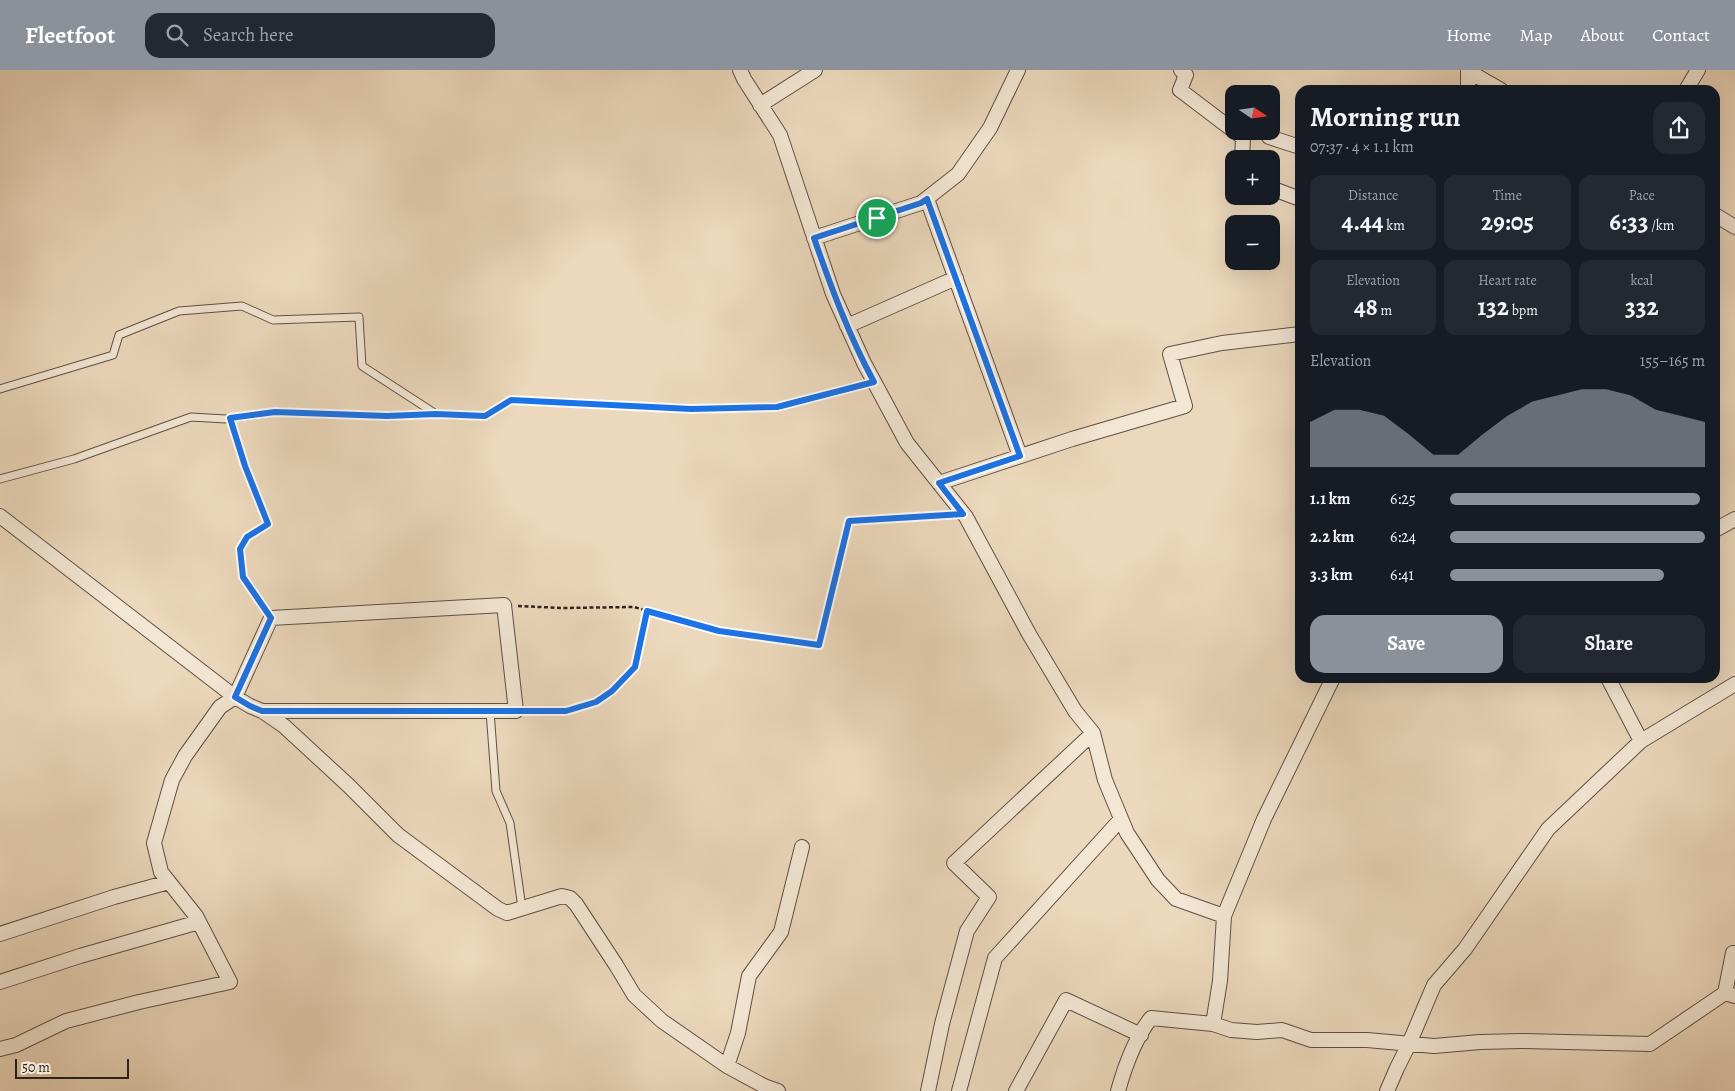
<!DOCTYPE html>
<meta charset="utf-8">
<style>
body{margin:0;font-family:Alegreya,serif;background:#242831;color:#f1f3f6;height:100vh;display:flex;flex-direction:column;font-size:19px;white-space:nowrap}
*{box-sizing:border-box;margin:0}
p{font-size:16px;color:#9ea1a6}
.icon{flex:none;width:28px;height:28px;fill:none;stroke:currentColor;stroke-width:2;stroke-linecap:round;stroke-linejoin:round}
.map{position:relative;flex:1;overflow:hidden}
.drawer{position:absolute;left:1295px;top:15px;width:425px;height:598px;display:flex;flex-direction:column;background:#171b24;border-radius:15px;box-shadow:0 5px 20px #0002}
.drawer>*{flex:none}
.needle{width:32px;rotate:103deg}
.tools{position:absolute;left:1225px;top:15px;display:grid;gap:10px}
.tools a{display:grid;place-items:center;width:55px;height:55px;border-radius:10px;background:#171b24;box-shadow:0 5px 20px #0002;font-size:25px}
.scale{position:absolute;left:15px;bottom:12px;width:114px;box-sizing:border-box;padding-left:5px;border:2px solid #2f221d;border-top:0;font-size:14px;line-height:18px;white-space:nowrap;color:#2f221d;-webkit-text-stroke:4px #f3e6d3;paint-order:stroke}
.pin{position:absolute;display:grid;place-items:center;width:42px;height:42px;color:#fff;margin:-21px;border:2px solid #fff;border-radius:50%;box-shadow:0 1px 5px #0007}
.round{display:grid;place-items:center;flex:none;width:52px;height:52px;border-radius:15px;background:#242831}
.summary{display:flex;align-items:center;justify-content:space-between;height:85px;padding:0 15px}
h1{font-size:28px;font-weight:700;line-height:38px}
.stats{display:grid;grid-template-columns:repeat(3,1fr);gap:8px;height:85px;padding:5px 15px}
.stats div{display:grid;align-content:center;border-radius:12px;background:#242831;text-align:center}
.stats b{font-size:25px;font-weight:700}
.stats small{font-size:14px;font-weight:400}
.stats p{font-size:14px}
.chart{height:140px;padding:10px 15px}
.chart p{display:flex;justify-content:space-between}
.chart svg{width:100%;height:90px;margin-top:5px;fill:#8c9099;opacity:.7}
.action{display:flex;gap:10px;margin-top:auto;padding:10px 15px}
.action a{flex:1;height:58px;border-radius:15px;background:#8c9099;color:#fff;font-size:20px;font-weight:700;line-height:58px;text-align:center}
.action a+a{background:#242831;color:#f1f3f6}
ul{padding:0 15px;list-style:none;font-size:16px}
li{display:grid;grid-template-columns:80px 60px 1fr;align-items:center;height:38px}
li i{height:12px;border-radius:6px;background:#8c9099}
header{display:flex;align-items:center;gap:30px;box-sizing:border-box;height:70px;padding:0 25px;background:#8c9099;color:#fff}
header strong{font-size:24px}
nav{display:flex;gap:28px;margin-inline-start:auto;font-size:18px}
.search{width:350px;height:45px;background:#242831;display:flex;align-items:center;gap:12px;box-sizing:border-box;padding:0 18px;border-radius:15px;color:#9ea1a6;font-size:19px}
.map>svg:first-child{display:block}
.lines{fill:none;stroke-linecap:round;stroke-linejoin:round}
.service-casing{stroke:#5e5045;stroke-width:9}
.minor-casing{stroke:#5e5045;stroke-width:16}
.path{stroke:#2f221d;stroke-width:2.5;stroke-dasharray:4 2.5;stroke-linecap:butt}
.service{stroke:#f3e6d3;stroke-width:7}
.minor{stroke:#f3e6d3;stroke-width:14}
.route-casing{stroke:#fff;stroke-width:10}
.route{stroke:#1a73e8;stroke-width:6}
</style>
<header>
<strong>Fleetfoot</strong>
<div class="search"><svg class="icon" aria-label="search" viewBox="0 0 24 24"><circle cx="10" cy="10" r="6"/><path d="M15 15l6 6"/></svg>Search here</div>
<nav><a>Home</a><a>Map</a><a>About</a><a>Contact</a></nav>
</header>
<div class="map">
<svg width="1735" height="1021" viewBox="0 0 1735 1021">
<rect width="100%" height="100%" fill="#ecd8bc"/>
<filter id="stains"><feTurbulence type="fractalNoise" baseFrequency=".004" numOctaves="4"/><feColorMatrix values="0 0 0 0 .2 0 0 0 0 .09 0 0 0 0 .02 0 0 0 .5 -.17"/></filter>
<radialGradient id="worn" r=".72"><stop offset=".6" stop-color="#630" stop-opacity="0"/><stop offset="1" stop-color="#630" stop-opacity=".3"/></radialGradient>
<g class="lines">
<defs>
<path id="service" d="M0 319 113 285 119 265 179 241 242 236 273 250 359 247 362 296 436 344 485 346 511 330 691 339 777 337 874 312
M0 409 74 389 191 347 226 349 275 342 387 346 436 344
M490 641 496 721 510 753 522 838"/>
<path id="minor" d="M740 0 744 9 780 65 833 224 864 293 907 373 966 447 1029 564 1075 641 1093 663 1105 710 1127 763 1158 810 1176 829 1224 846
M1181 0 1186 5 1180 20 1234 61
M1468 1 1501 20
M1468 20V0
M1686 20 1698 0
M760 35 815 0
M1235 61 1243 68 1242 89
M1269 67 1300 77
M1271 118 1300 129
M927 129 1020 386
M1715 145 1735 157
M814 168 921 133 958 104 990 58 1018 0
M847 256 956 208
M939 413 1072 369 1185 336 1170 284 1222 273 1300 264
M0 446 235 627 250 636 262 641 284 656 348 715 398 765 498 839 507 843 562 826 570 828 576 834 616 895 634 925 662 951 727 996 764 1016 778 1021
M1715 460 1735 449
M1333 608 1264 749 1224 846 1220 911 1213 954 1231 960 1257 962 1282 960 1311 970H1367L1434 976 1480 972 1521 971 1650 974 1725 923 1735 926
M1608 608 1641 671
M0 864 114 827 169 812
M0 912 80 886 199 852
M1725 923 1733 883H1735
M0 979 16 975 66 951 139 932 230 912 196 846 161 802 154 773 172 710 185 686 220 637 235 627 271 548 504 535 516 641H262
M727 996 738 963 749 906 781 862 802 777
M928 1021 942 954 967 861 989 827 954 793 1093 663
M959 1021 995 888 1121 749
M1016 1021 1066 930 1141 965
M1118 1021C1125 996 1135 968 1151 948L1213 954
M1387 1021 1397 998 1409 974 1434 915 1465 879 1548 759 1641 671 1735 614"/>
</defs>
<use href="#service" class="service-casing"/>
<use href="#minor" class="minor-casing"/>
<path class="path" d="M234 359 245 396 268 454 247 467 240 479 243 507 264 537
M518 536 562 538 634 537 719 561 819 575 849 451 945 445
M529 641H566L596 632 612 621 635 597 647 541"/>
<use href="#service" class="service"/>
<use href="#minor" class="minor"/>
</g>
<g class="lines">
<defs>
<path id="route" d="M927 129 1020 386 939 413 963 444 849 451 819 575 719 561 647 541 635 597 612 621 596 632 566 641H262L250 636 235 627 271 548 243 507 240 479 247 467 268 454 245 396 230 348 275 342 387 346 436 344 485 346 511 330 691 339 777 337 874 312C849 266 831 217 814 168L921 133Z"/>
</defs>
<use href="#route" class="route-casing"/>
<use href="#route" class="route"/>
</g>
<rect width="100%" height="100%" filter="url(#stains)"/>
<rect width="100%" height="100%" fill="url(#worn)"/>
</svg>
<div class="tools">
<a><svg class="needle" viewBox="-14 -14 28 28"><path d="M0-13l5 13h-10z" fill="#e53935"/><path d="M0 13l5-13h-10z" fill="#9ea1a6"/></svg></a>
<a>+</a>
<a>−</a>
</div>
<div class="scale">50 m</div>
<div class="pin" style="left:877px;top:148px;background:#1e9e55"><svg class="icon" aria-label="arrive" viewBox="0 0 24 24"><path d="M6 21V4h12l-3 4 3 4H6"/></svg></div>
<section class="drawer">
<div class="summary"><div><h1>Morning run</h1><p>07:37 · 4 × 1.1 km</p></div><a class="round"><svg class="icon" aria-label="share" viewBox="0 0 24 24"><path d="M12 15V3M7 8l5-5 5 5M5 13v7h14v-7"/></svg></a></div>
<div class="stats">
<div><p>Distance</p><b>4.44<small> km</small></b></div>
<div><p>Time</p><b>29:05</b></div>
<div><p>Pace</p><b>6:33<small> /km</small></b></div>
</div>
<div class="stats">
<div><p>Elevation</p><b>48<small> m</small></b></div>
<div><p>Heart rate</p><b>132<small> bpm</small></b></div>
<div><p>kcal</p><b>332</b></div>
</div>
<div class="chart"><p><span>Elevation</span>155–165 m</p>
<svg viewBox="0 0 160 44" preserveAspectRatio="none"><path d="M0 44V22L10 16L20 16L30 19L40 28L50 38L60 38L70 28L80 19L90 12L100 9L110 6L120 6L130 9L140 16L150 19L160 22V44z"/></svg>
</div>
<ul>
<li><b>1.1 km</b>6:25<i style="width:98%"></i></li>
<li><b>2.2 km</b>6:24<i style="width:100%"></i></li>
<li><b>3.3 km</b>6:41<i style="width:84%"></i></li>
</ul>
<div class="action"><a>Save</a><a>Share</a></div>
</section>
</div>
